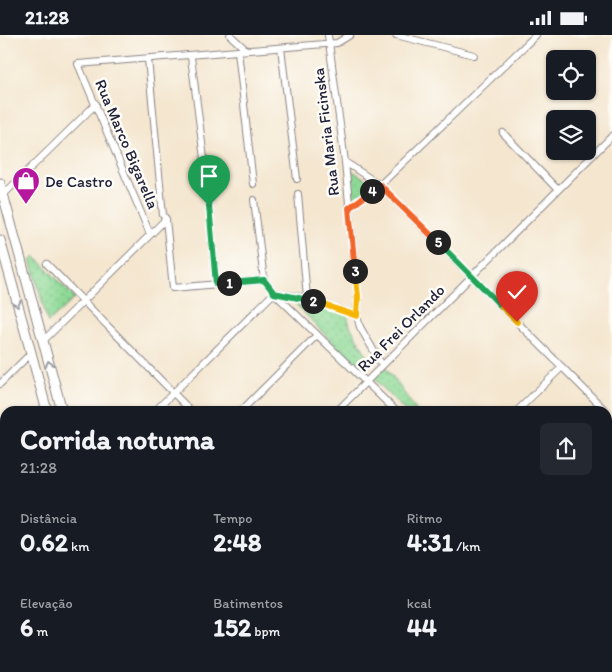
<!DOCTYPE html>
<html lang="pt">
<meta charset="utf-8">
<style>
body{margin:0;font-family:Itim,sans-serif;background:#242831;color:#f1f3f6;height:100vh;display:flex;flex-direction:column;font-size:19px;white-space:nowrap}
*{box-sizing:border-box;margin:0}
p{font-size:16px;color:#9ea1a6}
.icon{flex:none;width:28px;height:28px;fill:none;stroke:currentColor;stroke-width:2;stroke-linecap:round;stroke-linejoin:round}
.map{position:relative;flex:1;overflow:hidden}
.drawer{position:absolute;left:0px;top:371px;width:612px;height:266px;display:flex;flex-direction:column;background:#171b24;border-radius:15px 15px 0 0;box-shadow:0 1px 4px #0004}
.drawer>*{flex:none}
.tools{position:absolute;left:546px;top:15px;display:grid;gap:10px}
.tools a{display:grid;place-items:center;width:50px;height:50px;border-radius:8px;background:#171b24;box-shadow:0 1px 4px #0004;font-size:25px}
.pin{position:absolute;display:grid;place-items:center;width:42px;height:42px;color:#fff;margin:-51px -21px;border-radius:50% 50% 50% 0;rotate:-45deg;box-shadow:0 0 5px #0007}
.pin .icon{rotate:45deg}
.km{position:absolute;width:25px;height:25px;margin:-12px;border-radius:50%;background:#222;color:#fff;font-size:14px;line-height:25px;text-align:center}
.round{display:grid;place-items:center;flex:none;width:52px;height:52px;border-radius:8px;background:#242831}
.overview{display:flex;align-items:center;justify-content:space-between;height:85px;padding:0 20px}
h1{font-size:28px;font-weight:700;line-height:38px}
.metrics{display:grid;grid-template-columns:repeat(3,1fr);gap:8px;height:85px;padding:5px 20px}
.metrics div{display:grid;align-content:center}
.metrics b{font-size:25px;font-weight:700}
.metrics small{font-size:14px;font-weight:400}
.metrics p{font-size:14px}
.status{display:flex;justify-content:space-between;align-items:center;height:35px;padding:0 25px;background:#171b24;direction:ltr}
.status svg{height:14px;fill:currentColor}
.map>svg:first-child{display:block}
.green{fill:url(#green-dots);stroke:#587e68}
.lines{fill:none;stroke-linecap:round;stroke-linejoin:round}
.minor-casing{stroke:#8b8485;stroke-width:8}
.major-casing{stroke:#8b8485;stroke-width:9}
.highway-casing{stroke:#8b8485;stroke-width:11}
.minor{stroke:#fff;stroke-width:6}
.major{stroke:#fff;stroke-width:8}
.highway{stroke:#fff;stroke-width:9}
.oneway{stroke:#9c9ca7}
.split-1-casing{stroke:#fff;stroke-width:10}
.split-2-casing{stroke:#fff;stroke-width:10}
.split-3-casing{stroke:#fff;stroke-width:10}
.split-4-casing{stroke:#fff;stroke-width:10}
.split-5-casing{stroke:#fff;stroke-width:10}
.split-6-casing{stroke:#fff;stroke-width:10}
.split-7-casing{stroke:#fff;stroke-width:10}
.split-1{stroke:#22a559;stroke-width:6}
.split-2{stroke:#22a559;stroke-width:6}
.split-3{stroke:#f5b400;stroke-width:6}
.split-4{stroke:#f0652b;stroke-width:6}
.split-5{stroke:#f0652b;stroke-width:6}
.split-6{stroke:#22a559;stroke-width:6}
.split-7{stroke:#f5b400;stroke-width:6}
.labels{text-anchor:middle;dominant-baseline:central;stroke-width:5;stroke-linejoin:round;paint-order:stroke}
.street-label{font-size:16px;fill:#22223b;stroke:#fdfcf7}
.poi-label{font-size:16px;fill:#22223b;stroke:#fdfcf7;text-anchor:start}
</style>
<div class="status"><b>21:28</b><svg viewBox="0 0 49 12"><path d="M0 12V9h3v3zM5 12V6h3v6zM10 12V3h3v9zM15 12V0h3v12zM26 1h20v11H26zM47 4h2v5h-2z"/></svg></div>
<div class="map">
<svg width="612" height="637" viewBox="0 0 612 637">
<defs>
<pattern id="green-dots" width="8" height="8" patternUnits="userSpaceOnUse" patternTransform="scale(1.25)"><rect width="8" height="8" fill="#8ed996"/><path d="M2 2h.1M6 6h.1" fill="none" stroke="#7aba82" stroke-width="1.8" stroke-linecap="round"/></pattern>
</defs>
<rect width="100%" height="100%" fill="#fdfcf7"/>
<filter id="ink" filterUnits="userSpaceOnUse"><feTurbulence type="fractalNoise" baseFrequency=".02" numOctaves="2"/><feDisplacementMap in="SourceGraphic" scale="10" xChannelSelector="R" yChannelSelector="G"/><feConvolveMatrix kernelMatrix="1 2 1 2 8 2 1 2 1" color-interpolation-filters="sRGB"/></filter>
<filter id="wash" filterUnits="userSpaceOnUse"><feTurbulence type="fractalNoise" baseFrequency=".0096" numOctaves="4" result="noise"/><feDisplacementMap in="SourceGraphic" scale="20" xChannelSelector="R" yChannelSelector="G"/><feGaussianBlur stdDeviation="1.12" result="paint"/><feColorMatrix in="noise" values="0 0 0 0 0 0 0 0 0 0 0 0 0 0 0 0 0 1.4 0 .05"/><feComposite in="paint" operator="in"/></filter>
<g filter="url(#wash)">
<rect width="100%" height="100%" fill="#f4e6cf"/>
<path class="green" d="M349 134 374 149 353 166Z
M35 221 75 263 48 288 31 225Z
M293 262 347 280 350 291 372 329 362 339 292 265Z
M385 331 417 376H405L373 342Z
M612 395V438L608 450V407Z"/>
</g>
<g filter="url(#ink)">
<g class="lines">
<defs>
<path id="minor" d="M230 0 246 15
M328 0 345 127 358 261 357 281
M396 0 474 20
M281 13 297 144
M238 16 253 149
M191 22 208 155
M148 24 163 180 166 184 173 253 264 245 274 258 307 263 357 281 360 292 382 330
M503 98 558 155
M345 127 380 150 606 376
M298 159 307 263
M1 162 96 69
M254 165 264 245
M209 171 216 249
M349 173 380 150 536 0
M150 199 78 29 337 8 350 0
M47 229 191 376
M43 306 166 184
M0 349 31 318
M155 376 274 258 396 376
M241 376 317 300
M337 376 612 101
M517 376 562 332
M0 393 5 398
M608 399 612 387
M0 529 5 524
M608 599 612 614
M0 602 5 607
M30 632 34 637
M241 632 245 637
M444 632 449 637
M75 637 80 632
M256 637 260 632"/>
<path id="major" d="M608 469 612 457
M507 637 511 632
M517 637 520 632"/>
<path id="highway" d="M0 148 62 376
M0 205 47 376
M117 632 118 637
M131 632 133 637"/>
</defs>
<use href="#minor" class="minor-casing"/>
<use href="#major" class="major-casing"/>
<use href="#highway" class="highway-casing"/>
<use href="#minor" class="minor"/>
<use href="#major" class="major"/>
<use href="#highway" class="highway"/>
</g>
<defs><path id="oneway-chevron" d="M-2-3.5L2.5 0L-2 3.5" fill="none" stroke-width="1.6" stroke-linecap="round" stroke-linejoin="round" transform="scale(1.25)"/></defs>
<g class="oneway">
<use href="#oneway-chevron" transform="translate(17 269) rotate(75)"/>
<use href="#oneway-chevron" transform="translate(49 329) rotate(-105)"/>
</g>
</g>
<g class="lines" filter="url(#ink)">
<defs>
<path id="split-1" d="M209 171 216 249 229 248"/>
<path id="split-2" d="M229 248 264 245 274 258 313 266"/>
<path id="split-3" d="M313 266 357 281 358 261 355 236"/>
<path id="split-4" d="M355 236 349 173 372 156"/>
<path id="split-5" d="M372 156 380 150 438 207"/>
<path id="split-6" d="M438 207 502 272"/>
<path id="split-7" d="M502 272 517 287"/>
</defs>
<use href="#split-1" class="split-1-casing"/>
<use href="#split-2" class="split-2-casing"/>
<use href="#split-3" class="split-3-casing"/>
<use href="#split-4" class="split-4-casing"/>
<use href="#split-5" class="split-5-casing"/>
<use href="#split-6" class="split-6-casing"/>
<use href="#split-7" class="split-7-casing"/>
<use href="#split-1" class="split-1"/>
<use href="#split-2" class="split-2"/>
<use href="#split-3" class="split-3"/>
<use href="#split-4" class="split-4"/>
<use href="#split-5" class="split-5"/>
<use href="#split-6" class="split-6"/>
<use href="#split-7" class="split-7"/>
</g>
<defs>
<symbol id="shop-pin" viewBox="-11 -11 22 30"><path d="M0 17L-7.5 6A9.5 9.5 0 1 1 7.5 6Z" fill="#b5179e" stroke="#fdfcf7"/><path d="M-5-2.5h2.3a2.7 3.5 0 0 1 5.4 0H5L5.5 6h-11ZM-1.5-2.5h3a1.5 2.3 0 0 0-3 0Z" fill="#fff"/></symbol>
</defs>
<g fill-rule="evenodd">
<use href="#shop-pin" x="10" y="130" width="32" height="43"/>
</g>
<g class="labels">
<g class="street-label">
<text transform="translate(326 97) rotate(-97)">Rua Maria Ficinska</text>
<text transform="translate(127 109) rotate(67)">Rua Marco Bigarella</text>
<text transform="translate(401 293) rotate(-45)">Rua Frei Orlando</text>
</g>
<g class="poi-label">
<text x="45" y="146">De Castro</text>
</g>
</g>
</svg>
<div class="tools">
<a><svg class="icon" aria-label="locate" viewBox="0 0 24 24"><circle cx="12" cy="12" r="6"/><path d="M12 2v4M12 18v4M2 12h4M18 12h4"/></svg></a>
<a><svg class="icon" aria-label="layers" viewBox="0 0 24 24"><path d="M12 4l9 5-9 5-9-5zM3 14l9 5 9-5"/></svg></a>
</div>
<div class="pin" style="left:209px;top:171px;background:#1e9e55"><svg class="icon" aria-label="arrive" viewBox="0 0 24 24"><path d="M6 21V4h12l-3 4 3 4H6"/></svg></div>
<div class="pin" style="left:517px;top:287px;background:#d93025"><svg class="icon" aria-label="check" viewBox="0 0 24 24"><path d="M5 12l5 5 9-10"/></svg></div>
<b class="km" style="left:229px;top:248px">1</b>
<b class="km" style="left:313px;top:266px">2</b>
<b class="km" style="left:355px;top:236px">3</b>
<b class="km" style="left:372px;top:156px">4</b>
<b class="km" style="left:438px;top:207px">5</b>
<section class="drawer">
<div class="overview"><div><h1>Corrida noturna</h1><p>21:28</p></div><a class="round"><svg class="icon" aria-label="share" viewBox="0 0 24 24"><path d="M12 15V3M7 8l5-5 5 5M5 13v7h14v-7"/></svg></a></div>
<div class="metrics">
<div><p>Distância</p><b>0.62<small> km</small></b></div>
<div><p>Tempo</p><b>2:48</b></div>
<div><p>Ritmo</p><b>4:31<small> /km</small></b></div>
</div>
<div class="metrics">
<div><p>Elevação</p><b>6<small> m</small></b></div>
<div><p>Batimentos</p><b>152<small> bpm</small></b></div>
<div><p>kcal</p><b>44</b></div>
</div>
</section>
</div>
